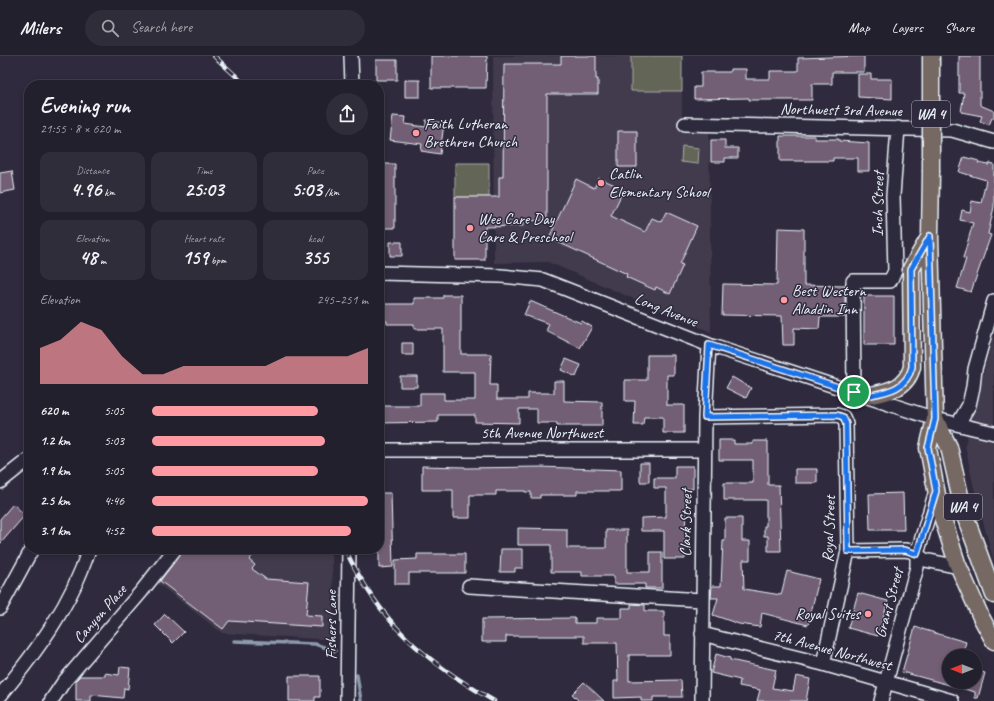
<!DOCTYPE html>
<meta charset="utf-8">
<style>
body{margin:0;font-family:Caveat,sans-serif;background:#2f2d3a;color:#f1f3f6;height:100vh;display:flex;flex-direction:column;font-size:15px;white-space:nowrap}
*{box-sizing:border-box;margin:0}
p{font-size:13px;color:#a3a3aa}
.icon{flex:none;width:22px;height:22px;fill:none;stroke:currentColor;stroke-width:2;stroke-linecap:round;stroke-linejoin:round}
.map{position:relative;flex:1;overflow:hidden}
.side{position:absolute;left:24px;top:24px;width:360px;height:474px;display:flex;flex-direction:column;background:#23202e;border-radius:16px;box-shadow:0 2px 6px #0003,0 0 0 1px #403e4a}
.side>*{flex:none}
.needle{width:26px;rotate:270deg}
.buttons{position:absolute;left:942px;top:593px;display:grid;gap:8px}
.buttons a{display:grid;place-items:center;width:40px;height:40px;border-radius:50%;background:#23202e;box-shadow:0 2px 6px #0003,0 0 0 1px #403e4a;font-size:20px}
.pin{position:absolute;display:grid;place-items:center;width:34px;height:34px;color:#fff;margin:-17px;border:2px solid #fff;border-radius:50%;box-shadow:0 1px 4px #0007}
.round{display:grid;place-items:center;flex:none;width:42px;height:42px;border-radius:21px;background:#2f2d3a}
.overview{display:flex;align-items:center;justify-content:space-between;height:68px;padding:0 16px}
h1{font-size:22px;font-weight:600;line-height:30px}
.metrics{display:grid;grid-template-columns:repeat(3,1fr);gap:6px;height:68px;padding:4px 16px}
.metrics div{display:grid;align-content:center;border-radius:10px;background:#2f2d3a;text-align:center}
.metrics b{font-size:20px;font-weight:600}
.metrics small{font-size:11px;font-weight:400}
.metrics p{font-size:11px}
.chart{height:112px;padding:8px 16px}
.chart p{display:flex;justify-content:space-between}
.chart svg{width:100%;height:72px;margin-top:4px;fill:#ff9aa2;opacity:.7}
ul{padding:0 16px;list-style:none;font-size:13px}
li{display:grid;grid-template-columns:64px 48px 1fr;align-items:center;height:30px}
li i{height:10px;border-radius:5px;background:#ff9aa2}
header{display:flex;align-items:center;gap:24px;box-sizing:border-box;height:56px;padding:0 20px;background:#23202e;border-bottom:1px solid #403e4a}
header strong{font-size:19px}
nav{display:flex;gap:22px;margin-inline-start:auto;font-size:14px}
.search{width:280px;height:36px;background:#2f2d3a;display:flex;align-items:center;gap:10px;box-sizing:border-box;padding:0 14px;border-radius:22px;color:#a3a3aa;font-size:15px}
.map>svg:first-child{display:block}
.built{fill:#433a4e}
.green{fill:#646557;stroke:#a6aba8}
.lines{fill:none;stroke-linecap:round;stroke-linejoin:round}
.stream{stroke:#8d9bad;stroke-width:3.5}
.building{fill:#735e75;stroke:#e8f1f8}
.minor-casing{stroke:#e8f1f8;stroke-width:16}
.major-casing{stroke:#e8f1f8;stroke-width:19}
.minor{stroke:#2f2a3d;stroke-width:13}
.major{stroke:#766964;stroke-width:16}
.rail-casing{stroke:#e8f1f8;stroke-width:4.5}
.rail{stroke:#2f2a3d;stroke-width:3;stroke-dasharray:9;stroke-linecap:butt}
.major-bridge-casing{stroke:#e8f1f8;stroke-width:19;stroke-linecap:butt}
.major-bridge{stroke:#766964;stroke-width:16}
.route-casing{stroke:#fff;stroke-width:8}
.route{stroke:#1a73e8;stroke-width:5}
.poi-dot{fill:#ff9aa2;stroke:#2f2a3d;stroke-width:1.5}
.labels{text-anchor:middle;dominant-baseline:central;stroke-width:3;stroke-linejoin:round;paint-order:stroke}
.shield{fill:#2f2a3d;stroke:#b0b5c0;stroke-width:1}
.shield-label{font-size:15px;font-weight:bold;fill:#e8f1f8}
.street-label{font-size:16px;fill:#e8f1f8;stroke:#2f2a3d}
.poi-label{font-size:16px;fill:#e8f1f8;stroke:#2f2a3d;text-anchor:start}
</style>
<header>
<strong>Milers</strong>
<div class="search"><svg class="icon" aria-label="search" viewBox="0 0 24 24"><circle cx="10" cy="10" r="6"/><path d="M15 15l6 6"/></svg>Search here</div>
<nav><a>Map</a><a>Layers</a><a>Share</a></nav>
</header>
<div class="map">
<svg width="994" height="645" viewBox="0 0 994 645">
<rect width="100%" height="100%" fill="#2f2a3d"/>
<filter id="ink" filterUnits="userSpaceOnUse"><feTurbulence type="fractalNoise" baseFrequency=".025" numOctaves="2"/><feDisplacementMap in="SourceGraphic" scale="8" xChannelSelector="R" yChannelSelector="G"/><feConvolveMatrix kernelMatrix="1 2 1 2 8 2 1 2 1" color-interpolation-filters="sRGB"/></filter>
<g filter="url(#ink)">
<path class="built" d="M493 0H682V74H709L711 276 548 206 494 207Z
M994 277V506L973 428 965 389Z
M183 493H330L332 499 334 584 222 577 157 527Z"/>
<path class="green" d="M631 0H682V35H631Z
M682 90 699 92 698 108 681 106Z
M455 107H489V141H455Z"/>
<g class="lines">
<path class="stream" d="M234 585 315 588 335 595
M357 619 361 645"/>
</g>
<path class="building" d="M431 0H487L486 32H431Z
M561 0H596V23H598V38H547V165L523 164V170L485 171V204H455V141H499V121H503L504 8H561Z
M864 0V16H832V28H812V44H749V42L694 43V31H701V16H730V13H746V23H770V15H798V2Z
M959 0H980V49L994 55V62H992L989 69 980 65 982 60 961 56 964 37H959Z
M376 4H397V24H376Z
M858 18H871V23H892V43L858 41Z
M405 24H420V41H405Z
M393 60 406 61 405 68 426 71V64L444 67 440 98 421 95 422 88 390 84Z
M618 75H637V111H618Z
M780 80H815V83H839V85L869 87V115H858V102H833V105H780Z
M711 84H725V92H738V102H725V106H711Z
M964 101 979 105 978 107 989 109 990 107 994 108V151L988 178 991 179 971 236 957 232 966 203 963 202 973 167 960 164 962 154 970 156 972 145 981 147 986 124 959 116Z
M379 108H395V172H379Z
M12 115 15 134 0 137V117Z
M599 122 624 133 611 160 645 176 652 162 661 166 666 156 697 170 680 208 683 209 670 238 656 231 655 234 626 221 627 218 549 182 576 123 594 132Z
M778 172 804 173V229L845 230V261H820L819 273 794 272V289H783L782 260 722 259 723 228 777 229Z
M390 186H402V200H390Z
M443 239H461V298H491L490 329H497V343H528V337H554V325H564V345L602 346V370H557V367H537V353H519V367L475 366V359H438V366L379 367V350H420V337H444V344H475V316H443V273H414V268H387V265H379V248H414V242H443Z
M864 240H894V289H864Z
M530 245 581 267 582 265 592 271 580 292 546 275 549 268 524 259Z
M402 287H413V299H402Z
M647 299H674V319H667V349H684V377H663V361H644L643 369H634L635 345H625V324H647Z
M566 303 581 309 576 321 561 314Z
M400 320H417V331H400Z
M732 321 751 332 746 342 726 332Z
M719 384H734V388H753V385H768V429H779L781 495H768V480H764V470H766V444H724V427H753V404H719Z
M640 407H649V426H640Z
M422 410 465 411V412L540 411 621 414V435H577V439H540V442H531V436H525V435H496V439H470V462H453V434H422Z
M675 410H693V433H686L685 503H664V475H641V462L666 461V432H654V422H675Z
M795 413H817V427H795Z
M379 437H391L393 511 379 512Z
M903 437 904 474H870L869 438Z
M13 448 25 459 0 488V463Z
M725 462H742V485H750V504H743L744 533 781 539 787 515 819 523 808 569 762 557 760 571 739 568 713 559 718 542H711L712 530H721L723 485H725Z
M518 472 567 473V492H606V474H627V516H650V496H662V532H645V528H614V520H582V516H551V489H518Z
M184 493H258L249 504 255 509 252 513 266 523 309 526 306 559 322 560V571L229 565 223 573 160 525Z
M501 493H523V512H515V516H500Z
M417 498H465V517H409V528H395V504L417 503Z
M858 537 888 545 878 580 848 572Z
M631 548 645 549V555H664V580H670V599H629V625L681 624 682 641H653V645H641V641L614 642V625H618L617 587H584V580H506V586H482V563L575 562V567H596V562H622V552H631Z
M165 558 184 576 173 587 155 569Z
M915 571 966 586 962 600H949V626H975V614L985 617 978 642H975V636L902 616Z
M716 598 730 602V604L776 614 772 632 793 635 796 620 810 623 806 645H757L760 634 739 630 740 624 711 617Z
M120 611 130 612 128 633 124 632 123 642 91 639V645H76V624L80 620H105V617L119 619Z
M289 620H320V641H315V645H289Z
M584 626 604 645H579L572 638Z"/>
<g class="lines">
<defs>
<path id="minor" d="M351 0 352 29
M685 68 952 74 994 86
M379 217 501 220 543 224 709 289 935 363 994 377
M854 337 853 225H890L895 215 893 140 898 72
M705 361 837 359 843 361 846 368 848 495 823 608
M958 368 969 349 973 331 975 313 994 245
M379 394H705
M0 426 29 403
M848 495 905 494 911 495 925 504 959 511
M469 530 702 544
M0 552 32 493
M702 578 823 608 952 645
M0 640C36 596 72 548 89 493
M51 645 63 627 141 536 175 493
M347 645 349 493
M702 645 705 361 709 289
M881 645 917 511V498L936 435"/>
<path id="major" d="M931 116 930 180 935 363 928 392 940 454 957 507 981 561 994 585
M866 340C886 336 906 334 912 311L911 213 930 180
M935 363 949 391 964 457 994 539"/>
</defs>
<use href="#minor" class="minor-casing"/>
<use href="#major" class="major-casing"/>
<use href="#minor" class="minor"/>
<use href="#major" class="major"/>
<defs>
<path id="rail" d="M214 0 237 21 244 29
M345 493C381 568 423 604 494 645"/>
</defs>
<use href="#rail" class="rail-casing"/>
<use href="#rail" class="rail"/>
<defs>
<path id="major-bridge" d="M931 0V116"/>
</defs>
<use href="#major-bridge" class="major-bridge-casing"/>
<use href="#major-bridge" class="major-bridge"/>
</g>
</g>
<g class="lines" filter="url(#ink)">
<defs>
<path id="route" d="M930 180 935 363 928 392 936 435 917 498 905 494 848 495 846 368 843 361 837 359 705 361 709 289 866 340C886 336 906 334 912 311L911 213Z"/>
</defs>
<use href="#route" class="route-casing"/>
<use href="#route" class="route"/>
</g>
<g class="poi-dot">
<circle cx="416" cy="77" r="4"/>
<circle cx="601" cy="127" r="4"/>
<circle cx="470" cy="172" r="4"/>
<circle cx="784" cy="244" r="4"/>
<circle cx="868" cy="558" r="4"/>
</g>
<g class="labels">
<g class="shield">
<rect x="912" y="45" width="38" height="26" rx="3"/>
<rect x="944" y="438" width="38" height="26" rx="3"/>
</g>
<g class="shield-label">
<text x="931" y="58">WA 4</text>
<text x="963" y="451">WA 4</text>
</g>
<g class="street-label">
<text transform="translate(841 54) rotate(1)">Northwest 3rd Avenue</text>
<text transform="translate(878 148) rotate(-89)">Inch Street</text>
<text transform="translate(666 254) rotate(22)">Long Avenue</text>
<text x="542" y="377">5th Avenue Northwest</text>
<text transform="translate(686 467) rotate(-89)">Clark Street</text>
<text transform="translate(829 473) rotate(-88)">Royal Street</text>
<text transform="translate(889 547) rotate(-75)">Grant Street</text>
<text transform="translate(100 558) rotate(-49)">Canyon Place</text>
<text transform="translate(331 569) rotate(-90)">Fishers Lane</text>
<text transform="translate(832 594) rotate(15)">7th Avenue Northwest</text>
</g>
<g class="poi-label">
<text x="424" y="68">Faith Lutheran<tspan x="424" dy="18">Brethren Church</tspan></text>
<text x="609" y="118">Catlin<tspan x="609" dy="18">Elementary School</tspan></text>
<text x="478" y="163">Wee Care Day<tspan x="478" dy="18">Care &amp; Preschool</tspan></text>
<text x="792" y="235">Best Western<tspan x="792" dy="18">Aladdin Inn</tspan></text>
<text x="860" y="558" text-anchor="end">Royal Suites</text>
</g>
</g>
</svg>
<div class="buttons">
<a><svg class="needle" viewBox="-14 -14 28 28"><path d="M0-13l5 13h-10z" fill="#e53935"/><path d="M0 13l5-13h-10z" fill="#a3a3aa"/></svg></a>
</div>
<div class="pin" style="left:854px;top:336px;background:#1e9e55"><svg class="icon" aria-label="arrive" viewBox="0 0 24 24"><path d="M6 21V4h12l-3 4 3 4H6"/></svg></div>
<section class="side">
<div class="overview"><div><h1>Evening run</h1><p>21:55 · 8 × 620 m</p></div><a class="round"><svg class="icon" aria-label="share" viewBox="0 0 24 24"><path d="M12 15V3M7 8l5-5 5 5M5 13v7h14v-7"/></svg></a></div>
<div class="metrics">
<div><p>Distance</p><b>4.96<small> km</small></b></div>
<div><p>Time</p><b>25:03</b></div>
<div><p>Pace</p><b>5:03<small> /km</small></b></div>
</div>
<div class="metrics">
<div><p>Elevation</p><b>48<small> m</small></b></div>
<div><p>Heart rate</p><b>159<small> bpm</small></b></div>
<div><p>kcal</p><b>355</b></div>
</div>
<div class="chart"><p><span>Elevation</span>245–251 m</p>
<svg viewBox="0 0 160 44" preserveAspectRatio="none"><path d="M0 44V22L10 17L20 6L30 11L40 27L50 38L60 38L70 33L80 33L90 33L100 33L110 33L120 27L130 27L140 27L150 27L160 22V44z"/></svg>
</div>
<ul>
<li><b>620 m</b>5:05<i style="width:77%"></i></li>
<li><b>1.2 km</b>5:03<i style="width:80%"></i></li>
<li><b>1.9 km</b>5:05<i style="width:77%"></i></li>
<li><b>2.5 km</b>4:46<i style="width:100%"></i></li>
<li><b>3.1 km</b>4:52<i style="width:92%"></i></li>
</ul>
</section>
</div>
